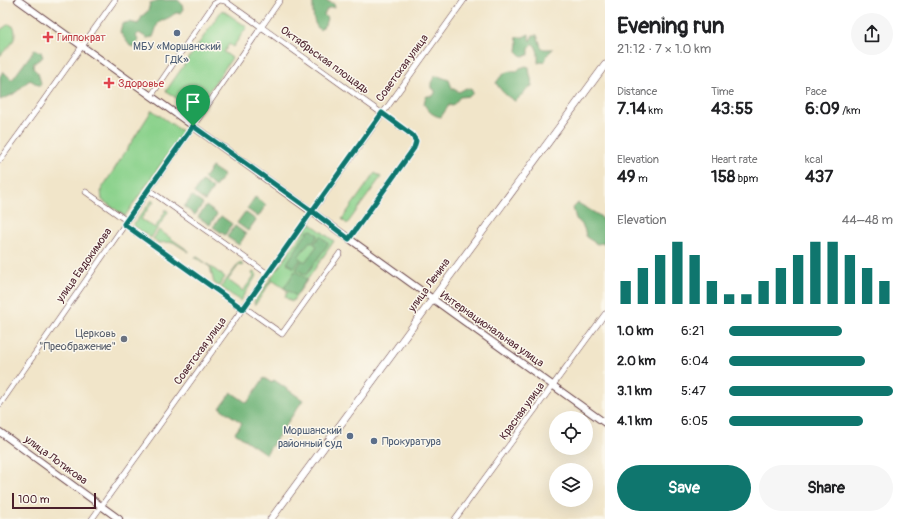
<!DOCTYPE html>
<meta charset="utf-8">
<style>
body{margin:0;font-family:Pangolin,sans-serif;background:#f6f6f6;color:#202124;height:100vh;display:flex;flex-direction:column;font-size:15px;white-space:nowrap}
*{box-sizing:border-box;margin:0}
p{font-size:13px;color:#757577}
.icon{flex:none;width:22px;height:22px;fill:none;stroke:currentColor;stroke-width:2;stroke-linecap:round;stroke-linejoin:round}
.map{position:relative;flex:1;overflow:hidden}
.drawer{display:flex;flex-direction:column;background:#fff;width:300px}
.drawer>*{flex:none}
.fabs{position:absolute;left:549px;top:411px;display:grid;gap:8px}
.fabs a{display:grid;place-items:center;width:44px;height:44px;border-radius:50%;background:#fff;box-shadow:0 4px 16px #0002;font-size:20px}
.scale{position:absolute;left:12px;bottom:10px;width:84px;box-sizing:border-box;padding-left:4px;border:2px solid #4a1f2b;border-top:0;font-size:11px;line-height:14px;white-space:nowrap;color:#4a1f2b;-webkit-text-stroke:3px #fbf7ec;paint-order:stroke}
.pin{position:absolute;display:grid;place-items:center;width:34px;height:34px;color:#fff;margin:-41px -17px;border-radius:50% 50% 50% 0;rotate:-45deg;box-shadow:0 0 4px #0007}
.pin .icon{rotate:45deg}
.round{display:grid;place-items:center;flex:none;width:42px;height:42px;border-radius:21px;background:#f6f6f6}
.overview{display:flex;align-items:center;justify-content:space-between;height:68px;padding:0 12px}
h1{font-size:22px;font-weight:700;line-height:30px}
.stats{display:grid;grid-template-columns:repeat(3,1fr);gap:6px;height:68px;padding:4px 12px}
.stats div{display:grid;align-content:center}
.stats b{font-size:17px;font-weight:700}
.stats small{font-size:11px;font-weight:400}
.stats p{font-size:11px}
.chart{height:112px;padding:8px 12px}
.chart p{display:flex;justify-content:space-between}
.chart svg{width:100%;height:72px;margin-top:4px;stroke:#0f766e;stroke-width:6}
.button{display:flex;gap:8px;margin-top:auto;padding:8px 12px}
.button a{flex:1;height:46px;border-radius:24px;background:#0f766e;color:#fff;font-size:16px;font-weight:700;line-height:46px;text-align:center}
.button a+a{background:#f6f6f6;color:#202124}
ul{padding:0 12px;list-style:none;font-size:13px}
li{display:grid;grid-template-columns:64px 48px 1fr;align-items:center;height:30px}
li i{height:10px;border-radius:5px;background:#0f766e}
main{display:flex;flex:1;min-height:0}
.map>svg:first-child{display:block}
.green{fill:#8bd28c;stroke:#6a785c}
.forest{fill:#70b478;stroke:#5d6a52}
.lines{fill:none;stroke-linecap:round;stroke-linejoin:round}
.minor-casing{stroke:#633d43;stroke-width:6}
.tertiary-casing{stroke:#633d43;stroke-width:8}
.secondary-casing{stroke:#633d43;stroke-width:8}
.minor{stroke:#fff;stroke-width:5}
.tertiary{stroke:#fff;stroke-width:6}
.secondary{stroke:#fff;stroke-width:7}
.route-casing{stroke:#fff;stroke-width:8}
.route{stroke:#0f766e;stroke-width:5}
.service-dot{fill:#5c6f8a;stroke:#fbf7ec;stroke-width:1.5}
.health-dot{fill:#e0444e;stroke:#fbf7ec;stroke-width:1.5}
.worship-dot{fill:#6b7280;stroke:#fbf7ec;stroke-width:1.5}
.labels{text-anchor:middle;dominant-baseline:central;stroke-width:3;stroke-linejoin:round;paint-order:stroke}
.health-label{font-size:11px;fill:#be3a42;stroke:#fbf7ec;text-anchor:start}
.service-label{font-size:11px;fill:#4e5e75;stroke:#fbf7ec}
.street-label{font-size:11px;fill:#4a1f2b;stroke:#fbf7ec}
.worship-label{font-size:11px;fill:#5b616d;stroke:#fbf7ec;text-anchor:end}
</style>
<main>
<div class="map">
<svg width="605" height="519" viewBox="0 0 605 519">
<rect width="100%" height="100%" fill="#fbf7ec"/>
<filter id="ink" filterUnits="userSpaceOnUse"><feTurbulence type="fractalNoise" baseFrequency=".025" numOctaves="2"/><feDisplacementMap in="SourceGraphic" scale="8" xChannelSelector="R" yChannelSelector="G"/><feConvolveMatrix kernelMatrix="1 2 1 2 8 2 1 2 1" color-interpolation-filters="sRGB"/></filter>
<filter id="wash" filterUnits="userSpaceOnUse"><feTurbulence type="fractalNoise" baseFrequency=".012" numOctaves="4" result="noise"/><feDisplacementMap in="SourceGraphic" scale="16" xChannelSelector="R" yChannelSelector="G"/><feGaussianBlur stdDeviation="0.9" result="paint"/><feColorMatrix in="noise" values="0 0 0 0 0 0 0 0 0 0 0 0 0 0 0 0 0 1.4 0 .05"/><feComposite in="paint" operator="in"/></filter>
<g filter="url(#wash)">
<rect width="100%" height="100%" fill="#f1e5c9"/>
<path class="green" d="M222 10 247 27 233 47 229 44 224 52 232 58 195 111 166 91Z
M9 24 14 27C18 42 8 46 0 56V30Z
M152 110 183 132 125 216 102 200 101 190Z
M375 173 381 177 347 224 342 219Z
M152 200 153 201 154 203H152L141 219 155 228 165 212 164 210H167L168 212 151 238 133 225Z
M310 223 334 241 292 302 285 297 288 291 272 280 255 305 254 302Z
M159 230 189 251V252L173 242 158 243 153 239Z
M196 256 225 277 219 286 214 283 210 267 195 257Z
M240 262 243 265 242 266 239 265 228 280 243 291 254 276 252 274 253 272 257 275 240 301 221 287Z"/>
<path class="forest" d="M159 0H178L182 4 183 9 180 13C174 12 173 16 168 18 154 24 159 23 153 37L147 38 139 33 136 36C139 41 138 42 135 47L130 46 120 32 122 24 129 22 138 24 143 15 148 11 150 3Z
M315 0H325L334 4 335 8 331 7 327 9 324 15 327 18 325 25 320 30C312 23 313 12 313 2Z
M529 34V39L530 41 533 35H537L542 49H553L547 55 545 61 538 63C538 56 539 49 533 44L529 49V55L522 56 517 51 518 43 516 37H523Z
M35 49 41 52 43 57 34 63 33 68 38 73 41 83 40 86 30 80C23 84 19 91 12 95 8 97 4 98 0 100V77L3 71 12 80Z
M526 66 529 67C529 74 532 79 532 86 524 89 522 97 515 101 506 96 501 91 496 83 502 74 506 70 517 71L520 68Z
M438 76 449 80 452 88 459 92 466 88 471 89 473 93 470 96 460 97 452 106 449 105 441 117C433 116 428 111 424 104L425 99 427 96H433L435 93V90L431 88V83L434 77Z
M212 167 224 175 215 187 204 178Z
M202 181 213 189 205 201 194 193Z
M192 196 203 204 195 215 184 207Z
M255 197 266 205 258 217 247 209Z
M578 203 600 216 605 222V245L603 243 597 244 586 237C585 229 583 224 576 219L573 208Z
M206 206 217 214 210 225 198 217Z
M245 212 256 220 248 231 237 223Z
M221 216 232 224 225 235 213 227Z
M235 226 246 234 239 245 227 237Z
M312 230 318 235 313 243 310 241 298 257 301 259 294 268 287 263 308 231Z
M320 236 327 242 328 244 306 275 296 269 302 260 305 262 317 246 314 244Z
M295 271 307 279 296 296 284 288Z
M264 378 272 383 274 380 303 400 266 454 235 433 242 423 220 408 231 392 247 403Z"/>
</g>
<g filter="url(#ink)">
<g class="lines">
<defs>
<path id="minor" d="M151 96 214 4 220 0 225 1 412 135 416 141 414 148 349 239
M0 160 38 108 115 0
M149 190 268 274
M86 192 127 221
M124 224 243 309
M244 307 282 334 340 253
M0 404 196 122 280 0
M92 519 464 0
M455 519 605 314"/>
<path id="tertiary" d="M18 0 605 423
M0 432 119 519"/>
<path id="secondary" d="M271 519 605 65"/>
</defs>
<use href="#minor" class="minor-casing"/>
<use href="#tertiary" class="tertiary-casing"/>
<use href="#secondary" class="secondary-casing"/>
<use href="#minor" class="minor"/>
<use href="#tertiary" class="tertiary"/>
<use href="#secondary" class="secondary"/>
</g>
</g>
<g class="lines" filter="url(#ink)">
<defs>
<path id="route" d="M193 126 124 224 243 309 312 211 349 239 414 148 416 141 412 135 382 113 312 211 193 126"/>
</defs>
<use href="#route" class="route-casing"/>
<use href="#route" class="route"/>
</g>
<g class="service-dot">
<circle cx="177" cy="33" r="4"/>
<circle cx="350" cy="436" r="4"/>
<circle cx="374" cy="441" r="4"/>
</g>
<g class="health-dot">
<path d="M46 31h4v4h4v4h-4v4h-4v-4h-4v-4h4z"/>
<path d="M107 77h4v4h4v4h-4v4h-4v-4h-4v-4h4z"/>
</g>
<circle class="worship-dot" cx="124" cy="339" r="4"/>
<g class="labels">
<g class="health-label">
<text x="57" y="37">Гиппократ</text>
<text x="118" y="83">Здоровье</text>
</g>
<g class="service-label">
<text x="177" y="46">МБУ «Моршанский<tspan x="177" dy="13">ГДК»</tspan></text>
<text x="342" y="430" text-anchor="end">Моршанский<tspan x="342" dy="13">районный суд</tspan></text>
<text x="382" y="441" text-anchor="start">Прокуратура</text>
</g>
<g class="street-label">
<text transform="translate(325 60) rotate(36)">Октябрьская площадь</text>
<text transform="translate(402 68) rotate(-54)">Советская улица</text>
<text transform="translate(84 265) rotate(-55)">улица Евдокимова</text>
<text transform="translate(429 285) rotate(-54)">улица Ленина</text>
<text transform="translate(492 329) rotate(35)">Интернациональная улица</text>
<text transform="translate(200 351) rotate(-54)">Советская улица</text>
<text transform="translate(522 411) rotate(-54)">Красная улица</text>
<text transform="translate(56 460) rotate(36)">улица Лотикова</text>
</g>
<g class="worship-label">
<text x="116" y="333">Церковь<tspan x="116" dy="13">"Преображение"</tspan></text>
</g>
</g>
</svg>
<div class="fabs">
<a><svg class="icon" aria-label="locate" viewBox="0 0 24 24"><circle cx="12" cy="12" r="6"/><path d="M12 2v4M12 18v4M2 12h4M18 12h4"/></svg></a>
<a><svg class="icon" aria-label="layers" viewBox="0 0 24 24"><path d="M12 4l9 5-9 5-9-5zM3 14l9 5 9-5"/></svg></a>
</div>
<div class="scale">100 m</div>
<div class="pin" style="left:193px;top:126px;background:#1e9e55"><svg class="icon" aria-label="arrive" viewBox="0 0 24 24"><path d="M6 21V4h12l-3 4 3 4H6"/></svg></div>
</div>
<section class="drawer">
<div class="overview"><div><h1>Evening run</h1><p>21:12 · 7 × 1.0 km</p></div><a class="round"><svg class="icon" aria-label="share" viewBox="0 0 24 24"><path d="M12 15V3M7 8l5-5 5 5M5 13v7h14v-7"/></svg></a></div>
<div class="stats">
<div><p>Distance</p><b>7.14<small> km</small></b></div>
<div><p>Time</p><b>43:55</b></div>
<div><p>Pace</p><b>6:09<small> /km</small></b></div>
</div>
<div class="stats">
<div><p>Elevation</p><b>49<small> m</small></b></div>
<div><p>Heart rate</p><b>158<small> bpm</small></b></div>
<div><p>kcal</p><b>437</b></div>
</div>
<div class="chart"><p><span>Elevation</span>44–48 m</p>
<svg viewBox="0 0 160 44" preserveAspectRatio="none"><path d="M5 44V30M15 44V22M25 44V14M35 44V6M45 44V14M55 44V30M65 44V38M75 44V38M85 44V30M95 44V22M105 44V14M115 44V6M125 44V6M135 44V14M145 44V22M155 44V30"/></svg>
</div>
<ul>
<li><b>1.0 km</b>6:21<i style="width:69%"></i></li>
<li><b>2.0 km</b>6:04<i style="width:83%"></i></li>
<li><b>3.1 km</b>5:47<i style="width:100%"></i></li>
<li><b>4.1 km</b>6:05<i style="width:82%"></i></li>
</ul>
<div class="button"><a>Save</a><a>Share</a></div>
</section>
</main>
